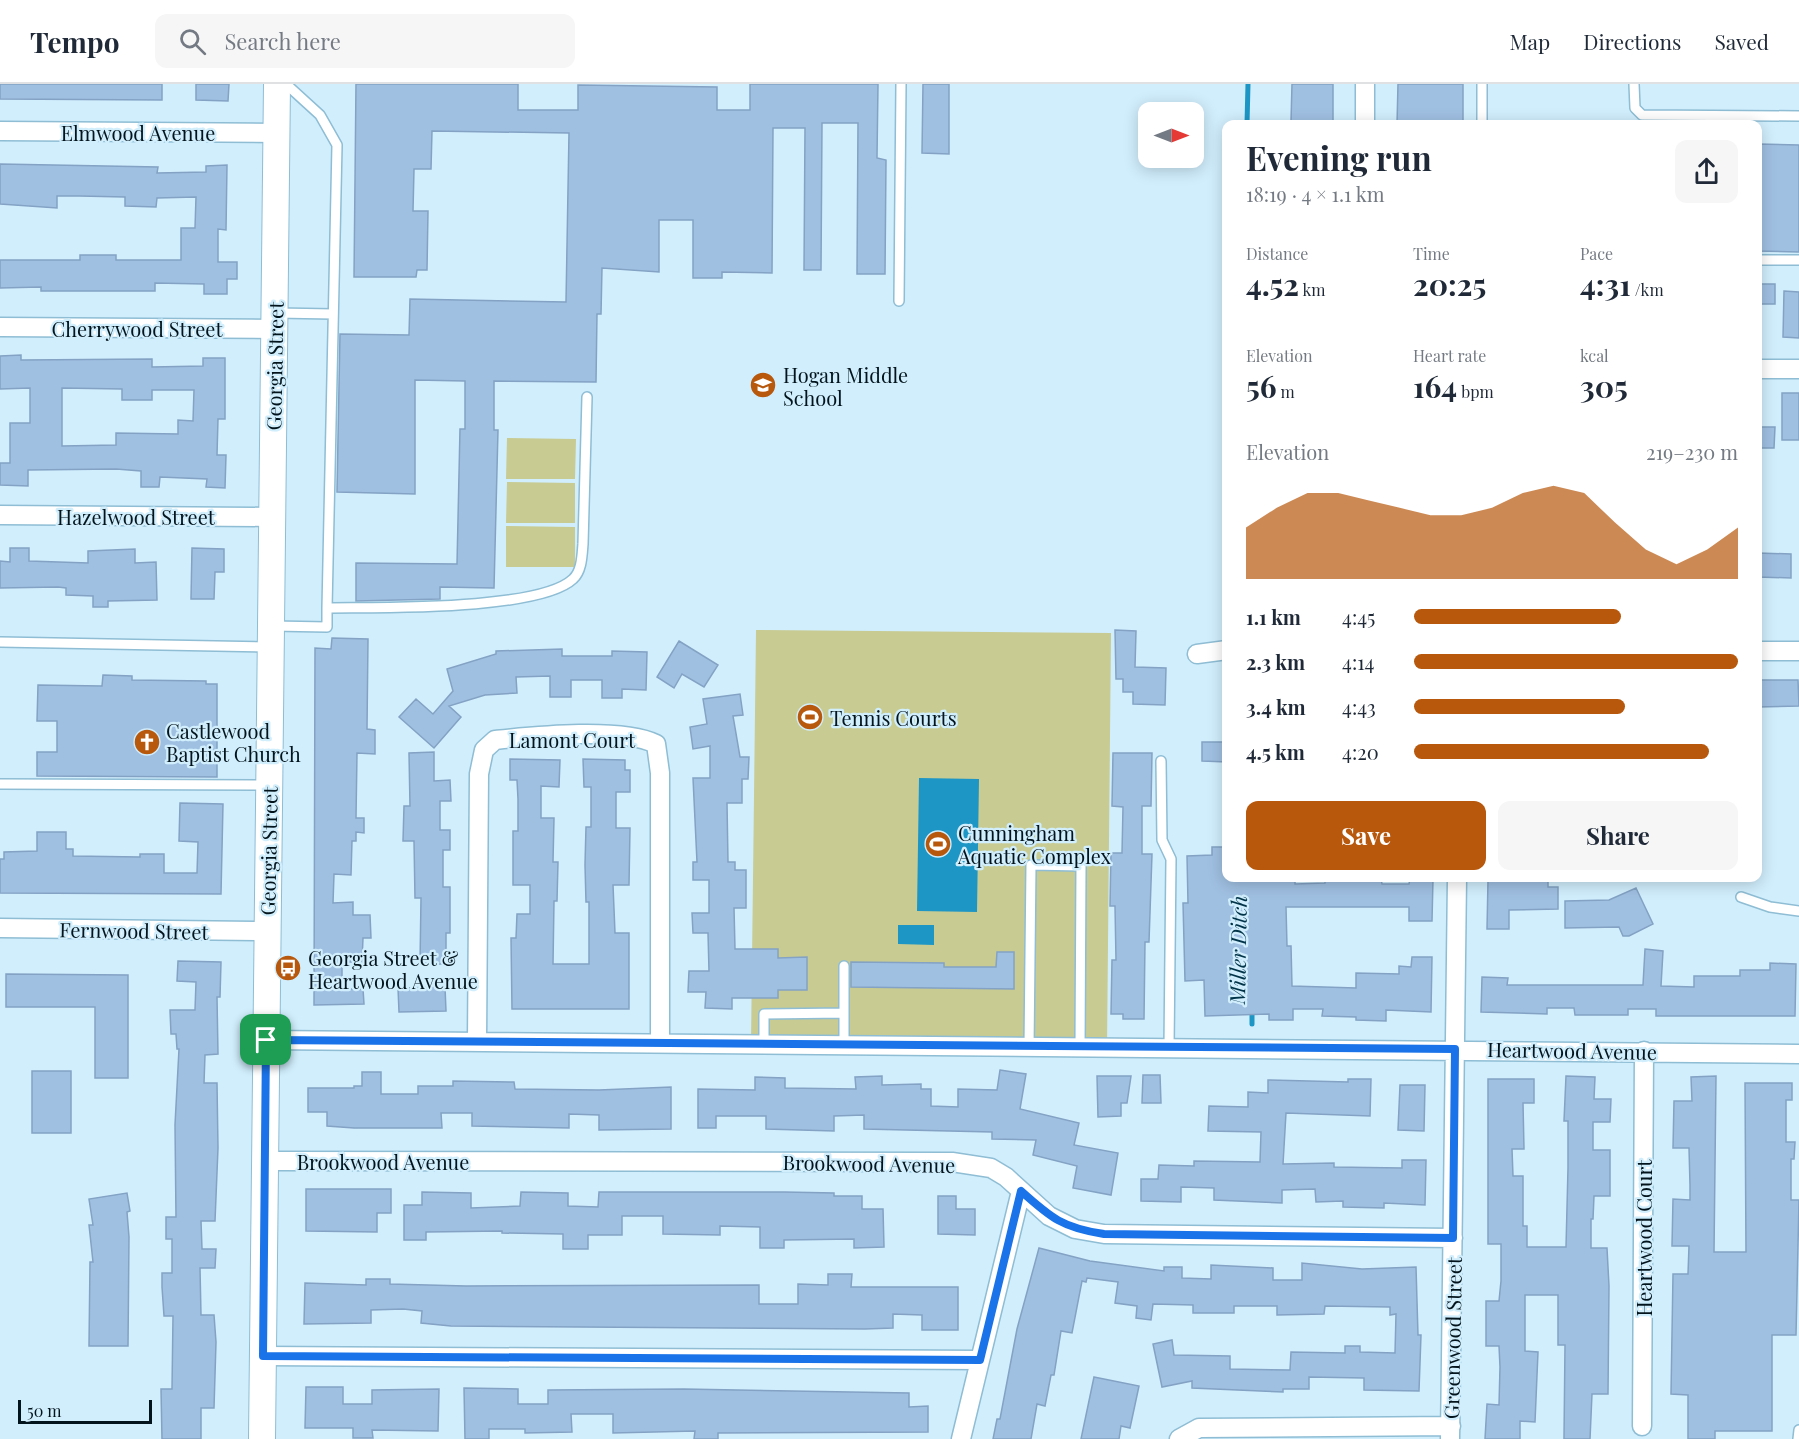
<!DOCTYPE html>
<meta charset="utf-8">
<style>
body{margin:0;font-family:"Playfair Display",serif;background:#f6f6f7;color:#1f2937;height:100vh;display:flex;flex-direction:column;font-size:22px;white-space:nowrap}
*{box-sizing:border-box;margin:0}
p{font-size:20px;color:#747a83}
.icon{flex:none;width:33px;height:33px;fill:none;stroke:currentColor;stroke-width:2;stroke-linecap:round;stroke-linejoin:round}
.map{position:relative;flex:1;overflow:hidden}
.panel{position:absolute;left:1222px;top:36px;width:540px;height:762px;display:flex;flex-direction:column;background:#fff;border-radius:12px;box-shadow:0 3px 15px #0003}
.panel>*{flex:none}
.needle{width:39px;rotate:90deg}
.buttons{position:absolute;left:1138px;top:18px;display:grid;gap:12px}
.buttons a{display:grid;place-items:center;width:66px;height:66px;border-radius:12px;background:#fff;box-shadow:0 3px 15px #0003;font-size:30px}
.scale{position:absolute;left:18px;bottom:15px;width:134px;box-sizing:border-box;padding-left:6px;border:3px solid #03141c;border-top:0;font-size:16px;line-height:21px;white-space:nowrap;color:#03141c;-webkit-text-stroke:4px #d1eefd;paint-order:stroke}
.pin{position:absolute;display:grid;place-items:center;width:51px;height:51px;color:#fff;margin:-26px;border-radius:12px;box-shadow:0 3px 9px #0006}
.round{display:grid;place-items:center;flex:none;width:63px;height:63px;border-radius:12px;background:#f6f6f7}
.summary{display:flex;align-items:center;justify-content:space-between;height:102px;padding:0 24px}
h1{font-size:33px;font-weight:700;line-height:45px}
.stats{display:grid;grid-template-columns:repeat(3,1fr);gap:9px;height:102px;padding:6px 24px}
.stats div{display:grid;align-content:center}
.stats b{font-size:30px;font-weight:700}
.stats small{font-size:16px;font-weight:400}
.stats p{font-size:16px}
.chart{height:168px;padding:12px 24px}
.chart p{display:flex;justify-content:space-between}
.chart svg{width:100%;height:108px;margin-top:6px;fill:#b7580d;opacity:.7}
.primary-button{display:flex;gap:12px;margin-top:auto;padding:12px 24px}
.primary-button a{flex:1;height:69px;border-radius:12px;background:#b7580d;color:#fff;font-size:24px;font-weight:700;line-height:69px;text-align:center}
.primary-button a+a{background:#f6f6f7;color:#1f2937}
ul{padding:0 24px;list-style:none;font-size:20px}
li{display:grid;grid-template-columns:96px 72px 1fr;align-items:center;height:45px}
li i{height:15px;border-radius:8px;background:#b7580d}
header{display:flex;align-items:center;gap:36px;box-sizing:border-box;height:84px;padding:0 30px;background:#fff;border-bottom:2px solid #e0e1e3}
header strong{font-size:28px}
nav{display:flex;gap:33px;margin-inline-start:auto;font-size:21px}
.search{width:420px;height:54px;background:#f6f6f7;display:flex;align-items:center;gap:15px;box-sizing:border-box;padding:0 21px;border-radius:12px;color:#747a83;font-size:22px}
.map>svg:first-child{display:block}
.green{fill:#c8cb92}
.water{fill:#1d96c5}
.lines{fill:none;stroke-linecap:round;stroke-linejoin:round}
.stream{stroke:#1d96c5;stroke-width:5}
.building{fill:#a0c0e2;stroke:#83a2c4;stroke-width:1.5;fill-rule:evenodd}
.lane-casing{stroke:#8ebdd4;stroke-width:12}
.street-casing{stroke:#8ebdd4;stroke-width:21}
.secondary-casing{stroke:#8ebdd4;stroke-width:28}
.lane{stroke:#fff;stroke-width:9}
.street{stroke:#fff;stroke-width:18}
.secondary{stroke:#fff;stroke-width:26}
.route-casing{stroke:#fff;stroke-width:12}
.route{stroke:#1a73e8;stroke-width:8}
.labels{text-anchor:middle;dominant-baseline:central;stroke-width:4.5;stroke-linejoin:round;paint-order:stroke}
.street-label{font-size:20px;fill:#03141c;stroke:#d1eefd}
.poi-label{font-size:20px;fill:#03141c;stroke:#d1eefd;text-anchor:start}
.water-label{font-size:21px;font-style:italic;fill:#013448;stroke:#d1eefd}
</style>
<header>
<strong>Tempo</strong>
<div class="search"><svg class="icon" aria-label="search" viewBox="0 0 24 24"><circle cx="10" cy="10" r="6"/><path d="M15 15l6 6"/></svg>Search here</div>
<nav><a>Map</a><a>Directions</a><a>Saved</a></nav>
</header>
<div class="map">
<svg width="1799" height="1355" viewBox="0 0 1799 1355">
<rect width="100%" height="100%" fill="#d1eefd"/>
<path class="green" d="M507 354 576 355 575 395H506Z
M507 398 575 399V439H506Z
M506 442 575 443V483H506Z
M756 546 1111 549 1107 964 751 960Z"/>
<path class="water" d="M919 694 979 695 977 828 917 827Z
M898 841H934V861L898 860Z"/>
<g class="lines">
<path class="stream" d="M1247 40 1248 0
M1252 940V924"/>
</g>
<path class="building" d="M0 0H162V16L0 15Z
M196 0H229L228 17 196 16Z
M356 0H518V26H578V1L717 3V26H750V0H878L877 74 886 76 885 190H857L858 39H822L821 186H804L805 44H773L772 189 722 188V194H693V136H659V188L602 184 601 230H597L596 298 494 297V346H498L494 504 440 503V515L356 517V479L457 480 460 345H465V297L415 296V410L337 408 340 250 409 251 410 215 566 218 569 49 432 47 431 85H414L413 127H428L427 186H417L416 193H354Z
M923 0H949V70L922 69Z
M1292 0H1333V38H1291Z
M1398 0H1463V40H1397Z
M1758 60 1799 61V168L1758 167Z
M0 80 158 83 157 89 206 88V82L227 81 226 146 218 145V178H237V195H227V210H204V200L155 199V207H41V203L0 204V176H80V171H116V176H181V144H195L196 113 157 114 156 123 125 122V113L79 112H57V124L0 120Z
M1758 200H1775V220H1758Z
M1784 207 1799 208V254L1783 253Z
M21 271V276L152 275V283L203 282V274H225V335H218L217 371H226L225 404 206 403 207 395 160 393 159 403H141V387L116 385 28 386V402L0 401V379H10V339H30V304L0 305V272ZM62 304 122 305V316H152V306H194L193 337 178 336V350L116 349V361L62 362Z
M1782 309H1799V356H1782Z
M1758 343H1775L1774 364H1758Z
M10 464H29V477L88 479V467L135 465V479L156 478 157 516 108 517V523H93V512L66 511V504L58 503 0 504V477L10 478Z
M192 464 224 465V488H215L214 515H191Z
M1758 469 1791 470V494L1758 493Z
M1115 546 1136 547 1135 583 1166 584 1165 621 1133 620V608H1123V595H1116Z
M332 554 368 555 367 645 375 646V670L357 669 356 734H364V749L356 748V757H352L351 791 334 790 333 819 353 818V831H370L371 854H363L362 878H342V905H363L364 920 314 921 315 564 331 565Z
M679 557 718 581 704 603 682 590 674 604 657 593Z
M562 565V572H612V567L647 568 646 606 622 605V614H602V596H571V613H550V592L516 593 517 609 485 611 449 622 461 633 434 664 399 633 416 615 433 630 453 607 447 585 496 570V567Z
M103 591 132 592V596L206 597V600H217V693L37 692V668H57V637H37L38 601 102 602Z
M1758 596H1798L1799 622 1758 623Z
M740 610 743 631 733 632 740 673H749L748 695H742V719H727L728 778H735V786H746V824H734L735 865H778V874L807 873V906H778V914H732V925L705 924 706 908H688L689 887H709L708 849H693L692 829H709V796H693V778H697L693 694H710V662L693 665 690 643 707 640 703 615Z
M1202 658H1227V678L1202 677Z
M434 668V697L450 696 451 717H440V746H450V766H443V803H450V849H446V880H420L421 814H415L414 757H403L404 722H410L409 669Z
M1113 669H1152L1151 722H1142V770H1152L1149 858H1145L1144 935H1123V930H1111L1112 876H1116L1115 822H1110L1111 769H1122L1123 723 1112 722Z
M510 675 560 676 559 703 541 702V734H554L553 778H558L557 817H554L553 880H589V818H586L585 781 586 743H591V703H584L583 675 625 676V686H630V708H616V744H630L629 801H613L615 849H629V925H512L511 854H516L517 830H530V801H513V747H518V715L517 696H510Z
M180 719 223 720 221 810 0 809V775H4V768L37 767V748H66V765H73V772L140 773V770H164V789H197L198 758 179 757Z
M1212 763H1227V794H1295V800L1325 799V794H1381L1382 800H1409L1410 794 1433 795 1432 837H1409V823H1286L1287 862H1291L1292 902 1356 904V889L1399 890V882L1411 883 1412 873H1432L1431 928 1386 926V937L1356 936V933L1322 932 1323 925H1293V936H1269V930L1205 932 1204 896 1185 897 1183 819H1188L1187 772 1212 771Z
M1488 797H1548V803H1558V825L1509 826V845H1487Z
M1636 804 1653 840 1629 852H1623L1619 843 1565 844V817L1609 816Z
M1645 865 1663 867 1661 902 1694 903V892H1740V886H1770V879L1796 880 1795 932H1656V925H1628V931H1575L1574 924H1547V930L1481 928 1482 893 1508 894 1507 901H1643Z
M997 868H1014V905L851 903V878L944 879V883H996Z
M178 877 221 878 220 913H217L218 970 205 971 204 999H217L218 1064 215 1137H201L202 1165H216L215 1184H200L201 1231H214L216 1258 214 1324H201V1355H162L161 1305H172L173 1232H164L162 1203V1189H172V1155H166V1133H176L175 1041 179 965H177L176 950H171L170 926H195L196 898 177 897Z
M6 890 128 891V994H95V923H6Z
M445 903 446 927 399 928 398 904Z
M1000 986 1026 990 1020 1025 1079 1039 1074 1061 1118 1069 1111 1111 1073 1104 1077 1082 1033 1071 1036 1056 992 1055V1048L864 1045V1031L834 1032V1047L766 1045V1032H716V1044H698V1005L755 1006V993L785 994V1004L856 1005 855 993 882 992V1001L921 1000V1005H931V1022L958 1023V1005L997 1006Z
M32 987H71V1049H32Z
M362 988H381V1010H418V1002H453V997L514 998 515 1005 599 1006 671 1003V1045L599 1046V1031L569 1030V1044L472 1042V1029H441L442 1044H354L327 1042V1028H308V1004H354V1002H362Z
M1143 991H1160L1161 1019H1142Z
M1097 992H1131L1127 1019H1121V1032L1098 1033Z
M1566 992 1595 993 1594 1015H1611L1610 1038H1593V1066H1610V1112H1594L1593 1135H1591V1164H1607L1609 1202 1608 1310H1592L1590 1355H1564L1565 1261H1558V1211H1525V1267L1538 1268 1535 1338 1520 1337V1355H1485L1487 1320 1499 1321 1500 1283 1499 1262H1486V1217H1499L1501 1197V1160H1488V995H1534V1019H1523L1524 1065H1512L1513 1092H1523V1142H1527V1163H1566L1568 1084V1037H1564Z
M1716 992 1714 1168H1746L1745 999H1792V1016H1786V1058H1795L1794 1075H1791V1116H1799L1796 1251H1772V1347H1715V1355H1688V1311L1671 1310 1673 1190H1688L1689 1162H1672L1673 1115 1690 1116V1101L1689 1064H1673L1674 1017H1692L1691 993Z
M1348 995H1371L1370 1032 1286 1029 1283 1080 1334 1079V1083L1402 1084V1076H1426L1425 1121 1384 1119V1124L1343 1123V1117L1316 1118 1315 1105 1282 1106V1119L1214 1116V1104L1181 1103V1118L1141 1117V1095H1158L1159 1081 1194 1082V1077L1260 1078 1261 1048 1208 1047 1209 1022 1248 1023V1008L1268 1009V996L1348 998Z
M1400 1001H1425L1424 1047 1398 1046Z
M306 1105H391V1129H377V1148L306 1147Z
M422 1108 471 1109V1124L520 1122 521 1108 568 1109V1122L598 1123 599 1108H784L834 1109V1112H862V1125H883L884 1163 854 1164V1155L784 1156V1164H760V1143L720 1142V1151L663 1150V1132H622V1151H588V1165H563V1150L502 1149V1147L426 1148V1156H404V1121H422Z
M127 1109 130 1127 127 1128 129 1153 128 1262H89L90 1178H93L89 1141H93L89 1115Z
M938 1112H956V1125H975V1151L938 1150Z
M1039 1164 1090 1177 1164 1187V1183H1182V1194L1211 1195V1181L1273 1184V1196H1302V1179L1362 1185 1416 1183 1418 1251H1421L1419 1307 1364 1306V1294L1309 1293V1305H1283V1308L1192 1304V1297L1162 1303 1153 1260 1172 1256 1174 1271 1230 1272V1285L1290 1286 1291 1268 1345 1269V1262H1360V1268L1395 1269 1396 1230 1390 1231V1223L1325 1222 1324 1230 1277 1231V1222H1234V1229H1193V1221L1153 1220 1151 1236 1136 1234 1137 1222 1115 1219 1118 1198 1087 1194 1086 1198 1082 1197 1072 1249 1061 1247 1054 1291H1051L1045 1322 1037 1320 1031 1355H993L997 1335H1000L1017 1245Z
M828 1190H852L851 1203H958V1246H922V1231L893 1230V1244L865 1245 451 1242 421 1239 422 1227 403 1225 371 1226V1239L304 1240 305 1199 366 1201V1195H390V1200L466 1202 759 1201V1220H798V1200L828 1201Z
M1094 1293 1139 1302 1130 1344 1121 1342 1119 1355H1081Z
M306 1303H343V1320H372V1306L439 1305 438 1347 372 1346 373 1354H353V1344H305Z
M464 1304 518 1305V1320H548V1306L684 1305 909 1309V1323L928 1322V1348L718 1349V1355H694L695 1347 613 1349V1330H571L572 1348 525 1349V1345H489V1355H465Z"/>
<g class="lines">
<defs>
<path id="lane" d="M1634 0 1635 24 1642 31 1799 32
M1482 40V0
M1758 176H1799
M899 217 901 0
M277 229 333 230
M327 524C376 523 539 527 573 495 582 487 582 471 583 460L587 313
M273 542 327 543V524L337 61 320 31 286 0
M0 558 268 563
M1161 677 1162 756 1171 775 1169 963
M0 700 268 701
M1741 813 1770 823 1799 827
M764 960V930L844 929
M844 962V882
M1029 963 1031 781 1081 782 1080 964
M1798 1355 1799 1346"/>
<path id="street" d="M1365 40V0
M0 47 276 49
M0 243 274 245
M1758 285H1799
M0 431 272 433
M1758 567H1799
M1197 570 1227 566
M0 844 267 847
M266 956 1799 970
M477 957 479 690 484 666 495 656C535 652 621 643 656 660L660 689V958
M265 1077 952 1078 991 1084 1006 1093 1049 1132 1075 1145 1104 1150 1453 1154
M263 1272 980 1276
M1642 1342 1644 967
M961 1355 1021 1107
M1179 1355 1199 1344 1451 1342
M1450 1355 1457 794"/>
<path id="secondary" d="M262 1355 277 0"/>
</defs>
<use href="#lane" class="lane-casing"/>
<use href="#street" class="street-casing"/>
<use href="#secondary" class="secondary-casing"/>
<use href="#lane" class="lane"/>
<use href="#street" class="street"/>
<use href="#secondary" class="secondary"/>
</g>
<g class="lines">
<defs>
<path id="route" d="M266 956 1455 965 1453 1154 1104 1150C1063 1144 1051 1134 1021 1107L980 1276 263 1272Z"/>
</defs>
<use href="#route" class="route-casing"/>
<use href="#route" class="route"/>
</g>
<defs>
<symbol id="school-disc" viewBox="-11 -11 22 22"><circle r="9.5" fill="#b7580d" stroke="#d1eefd"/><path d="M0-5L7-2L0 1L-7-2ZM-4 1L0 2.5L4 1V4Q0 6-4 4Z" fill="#fff"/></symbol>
<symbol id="stadium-disc" viewBox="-11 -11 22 22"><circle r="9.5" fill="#b7580d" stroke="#d1eefd"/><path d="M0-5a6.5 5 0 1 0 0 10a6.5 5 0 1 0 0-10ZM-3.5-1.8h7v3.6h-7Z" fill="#fff"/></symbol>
<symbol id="church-disc" viewBox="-11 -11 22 22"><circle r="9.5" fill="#b7580d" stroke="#d1eefd"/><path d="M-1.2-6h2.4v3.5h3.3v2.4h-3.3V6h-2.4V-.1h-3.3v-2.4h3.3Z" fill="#fff"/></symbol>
<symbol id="bus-disc" viewBox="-11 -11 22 22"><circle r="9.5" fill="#b7580d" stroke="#d1eefd"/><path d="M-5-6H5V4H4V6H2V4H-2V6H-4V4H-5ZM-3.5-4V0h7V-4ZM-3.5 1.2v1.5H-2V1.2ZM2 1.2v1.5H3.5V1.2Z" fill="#fff"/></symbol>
</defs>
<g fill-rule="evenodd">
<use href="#school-disc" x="748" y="286" width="30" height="30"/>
<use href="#stadium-disc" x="795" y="618" width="30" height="30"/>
<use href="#church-disc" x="132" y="643" width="30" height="30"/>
<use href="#stadium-disc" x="923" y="745" width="30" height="30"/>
<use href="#bus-disc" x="273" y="869" width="30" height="30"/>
</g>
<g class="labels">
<g class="street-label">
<text x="138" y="48">Elmwood Avenue</text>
<text x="137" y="244">Cherrywood Street</text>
<text transform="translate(274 282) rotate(-89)">Georgia Street</text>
<text x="136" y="432">Hazelwood Street</text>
<text x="572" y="655">Lamont Court</text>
<text transform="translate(268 767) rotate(-89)">Georgia Street</text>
<text transform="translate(134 846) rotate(1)">Fernwood Street</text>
<text transform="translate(1572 966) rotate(1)">Heartwood Avenue</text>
<text x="383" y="1077">Brookwood Avenue</text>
<text transform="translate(869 1079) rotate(1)">Brookwood Avenue</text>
<text transform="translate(1643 1154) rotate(-90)">Heartwood Court</text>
<text transform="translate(1452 1254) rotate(-89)">Greenwood Street</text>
</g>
<g class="poi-label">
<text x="783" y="290">Hogan Middle<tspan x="783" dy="23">School</tspan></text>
<text x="830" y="633">Tennis Courts</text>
<text x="166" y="646">Castlewood<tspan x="166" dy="23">Baptist Church</tspan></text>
<text x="958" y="748">Cunningham<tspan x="958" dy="23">Aquatic Complex</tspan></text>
<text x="308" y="873">Georgia Street &amp;<tspan x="308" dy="23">Heartwood Avenue</tspan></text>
</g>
<g class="water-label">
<text transform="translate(1237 866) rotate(-89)">Miller Ditch</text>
</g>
</g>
</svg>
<div class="buttons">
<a><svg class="needle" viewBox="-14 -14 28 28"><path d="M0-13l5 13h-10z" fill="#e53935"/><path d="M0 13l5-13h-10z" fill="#747a83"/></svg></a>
</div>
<div class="scale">50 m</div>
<div class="pin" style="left:266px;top:956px;background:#1e9e55"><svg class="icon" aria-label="arrive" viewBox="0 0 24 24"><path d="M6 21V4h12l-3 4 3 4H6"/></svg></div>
<section class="panel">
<div class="summary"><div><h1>Evening run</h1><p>18:19 · 4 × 1.1 km</p></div><a class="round"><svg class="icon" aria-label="share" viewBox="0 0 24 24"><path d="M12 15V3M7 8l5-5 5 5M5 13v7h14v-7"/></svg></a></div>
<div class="stats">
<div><p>Distance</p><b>4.52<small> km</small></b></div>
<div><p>Time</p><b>20:25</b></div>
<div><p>Pace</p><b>4:31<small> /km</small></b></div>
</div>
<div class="stats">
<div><p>Elevation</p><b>56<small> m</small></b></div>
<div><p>Heart rate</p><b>164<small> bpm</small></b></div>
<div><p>kcal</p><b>305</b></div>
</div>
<div class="chart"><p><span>Elevation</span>219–230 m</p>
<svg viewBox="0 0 160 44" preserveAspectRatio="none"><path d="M0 44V23L10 15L20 9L30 9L40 12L50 15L60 18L70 18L80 15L90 9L100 6L110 9L120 21L130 32L140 38L150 32L160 23V44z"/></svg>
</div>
<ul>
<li><b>1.1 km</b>4:45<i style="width:64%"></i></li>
<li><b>2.3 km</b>4:14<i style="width:100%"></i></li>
<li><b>3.4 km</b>4:43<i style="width:65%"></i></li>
<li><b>4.5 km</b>4:20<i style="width:91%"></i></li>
</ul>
<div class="primary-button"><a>Save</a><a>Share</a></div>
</section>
</div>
